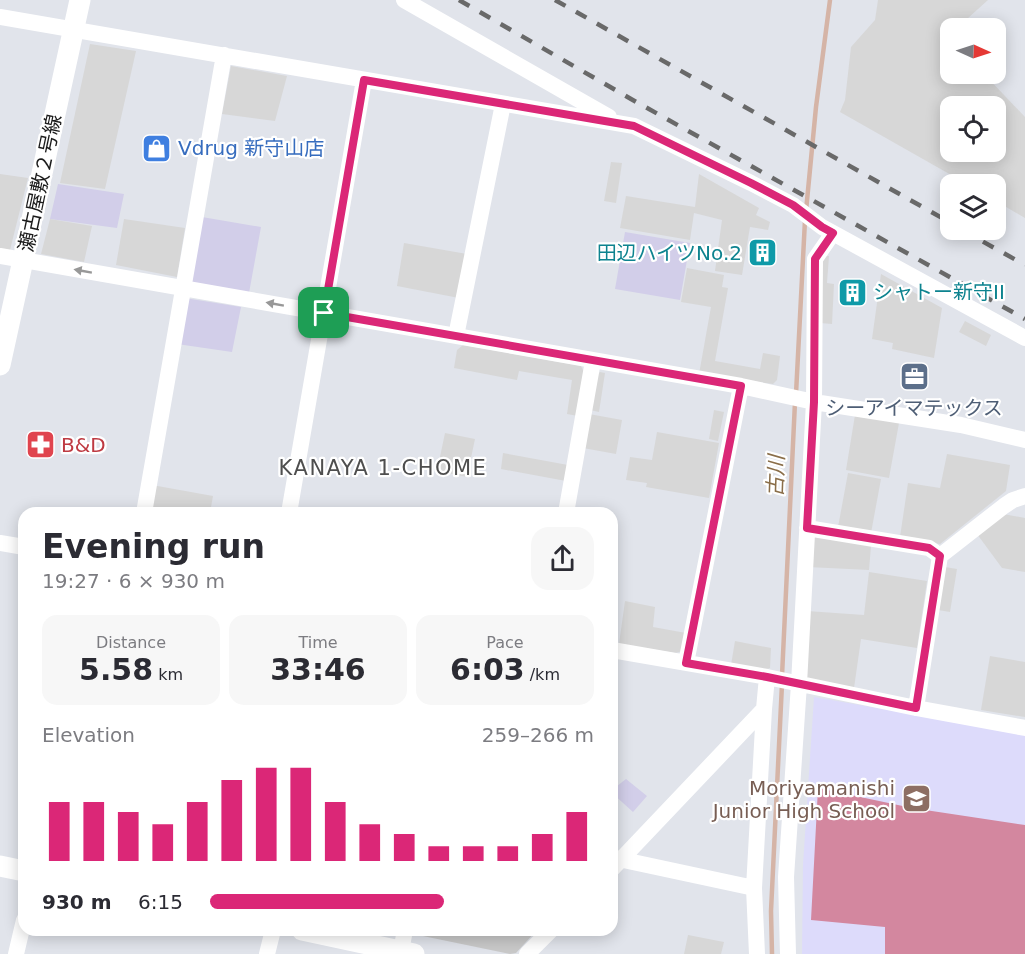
<!DOCTYPE html>
<meta charset="utf-8">
<style>
body{margin:0;font-family:"DejaVu Sans","Noto Sans JP",sans-serif;background:#f7f7f7;color:#2b2b33;height:100vh;display:flex;flex-direction:column;font-size:22px;white-space:nowrap}
*{box-sizing:border-box;margin:0}
p{font-size:20px;color:#7c7c81}
.icon{flex:none;width:33px;height:33px;fill:none;stroke:currentColor;stroke-width:2;stroke-linecap:round;stroke-linejoin:round}
.map{position:relative;flex:1;overflow:hidden}
.sheet{position:absolute;left:18px;top:507px;width:600px;height:429px;display:flex;flex-direction:column;background:#fff;border-radius:18px;box-shadow:0 3px 15px #0003}
.sheet>*{flex:none}
.needle{width:39px;rotate:93deg}
.controls{position:absolute;left:940px;top:18px;display:grid;gap:12px}
.controls a{display:grid;place-items:center;width:66px;height:66px;border-radius:12px;background:#fff;box-shadow:0 3px 15px #0003;font-size:30px}
.pin{position:absolute;display:grid;place-items:center;width:51px;height:51px;color:#fff;margin:-26px;border-radius:12px;box-shadow:0 3px 9px #0006}
.round{display:grid;place-items:center;flex:none;width:63px;height:63px;border-radius:18px;background:#f7f7f7}
.headline{display:flex;align-items:center;justify-content:space-between;height:102px;padding:0 24px}
h1{font-size:33px;font-weight:700;line-height:45px}
.stats{display:grid;grid-template-columns:repeat(3,1fr);gap:9px;height:102px;padding:6px 24px}
.stats div{display:grid;align-content:center;border-radius:15px;background:#f7f7f7;text-align:center}
.stats b{font-size:30px;font-weight:700}
.stats small{font-size:16px;font-weight:400}
.stats p{font-size:16px}
.chart{height:168px;padding:12px 24px}
.chart p{display:flex;justify-content:space-between}
.chart svg{width:100%;height:108px;margin-top:6px;stroke:#db2777;stroke-width:6}
ul{padding:0 24px;list-style:none;font-size:20px}
li{display:grid;grid-template-columns:96px 72px 1fr;align-items:center;height:45px}
li i{height:15px;border-radius:8px;background:#db2777}
.map>svg:first-child{display:block}
.education{fill:#dddbfb}
.religious{fill:#c9c9c9}
.farmland{fill:#d2cee9}
.pitch{fill:#d3879f}
.parking{fill:#d7d7d7;fill-rule:evenodd}
.lines{fill:none;stroke-linecap:round;stroke-linejoin:round}
.stream{stroke:#d5b4a6;stroke-width:4.5}
.minor{stroke:#fff;stroke-width:16}
.tertiary{stroke:#fff;stroke-width:21}
.rail{stroke:#696969;stroke-width:4.5;stroke-dasharray:12 12;stroke-linecap:butt}
.oneway{fill:#989898}
.route-casing{stroke:#fff;stroke-width:12}
.route{stroke:#db2777;stroke-width:8}
.labels{text-anchor:middle;dominant-baseline:central;stroke-width:4.5;stroke-linejoin:round;paint-order:stroke}
.shop-label{font-size:20px;fill:#366cbe;stroke:#fff;text-anchor:start}
.street-label{font-size:20px;fill:#1b1b1b;stroke:#fff}
.culture-label{font-size:20px;fill:#0d838f;stroke:#fff;text-anchor:end}
.service-label{font-size:20px;fill:#4e5e75;stroke:#fff}
.health-label{font-size:20px;fill:#be3a42;stroke:#fff;text-anchor:start}
.education-label{font-size:20px;fill:#785e54;stroke:#fff;text-anchor:end}
.neighbourhood-label{font-size:21px;letter-spacing:1.5px;fill:#4e4e4e;stroke:#fff}
.water-label{font-size:21px;font-style:italic;fill:#8a6e49;stroke:#fff}
</style>
<div class="map">
<svg width="1025" height="954" viewBox="0 0 1025 954">
<rect width="100%" height="100%" fill="#e1e4eb"/>
<path class="education" d="M814 697 1025 734V954H802L803 865Z"/>
<path class="religious" d="M414 930H537L516 953 510 954 418 935Z"/>
<path class="farmland" d="M58 184 124 194 117 228 50 219Z
M202 217 261 227 249 293 189 284Z
M625 232 690 243 680 300 615 289Z
M185 298 241 307 232 352 177 344Z
M626 779 647 796 633 812 612 793V790Z"/>
<path class="pitch" d="M818 788 912 808 1025 825V954H885V927L811 920Z"/>
<path class="parking" d="M878 0H988L957 28H951V34L950 36 951 38V74H984L1025 117V218L996 201V184H967L840 112 845 100 851 47 875 20ZM996 106V152H951V106Z
M90 44 136 51 105 189 60 183Z
M231 66 287 76 275 121 222 114Z
M611 162 622 163 616 203 604 201Z
M0 174 28 178 10 250 0 249Z
M699 174 759 208 756 215 770 222 768 230 750 227 742 275 715 271 722 220 694 213 690 240 620 228 626 196 695 207Z
M50 219 92 226 84 262 41 254Z
M124 219 185 228 177 277 116 265Z
M404 243 467 254 459 298 397 286Z
M822 256H829L827 283 834 284 832 324 820 323Z
M687 268 724 275 722 287 728 288 715 361 760 369 763 353 780 356 777 380 773 384 699 374 711 307 681 302Z
M881 274 942 308 934 358 892 349 893 343 872 339Z
M965 321 991 335 986 346 959 332Z
M463 345 581 366 585 374 578 416 567 414 572 380 519 371 517 380 454 368 457 350Z
M600 372 605 373 599 412 590 410 596 375Z
M714 410 724 412 718 441 709 439Z
M589 414 622 420 616 454 583 448Z
M855 415 899 423 889 478 846 470Z
M657 432 719 443 709 498 646 487 647 483 626 480 630 457 652 460Z
M445 433 475 439 467 477 437 471Z
M503 453 568 465 566 481 501 469Z
M947 454 1010 465 1006 491 940 544 900 537 908 483 940 488Z
M848 473 881 479 871 533 838 527Z
M152 485 213 496 210 513H147Z
M1003 514 1025 518V572L1002 568 977 534Z
M817 536 871 546 869 570 808 567 810 540Z
M945 567 957 569 950 612 938 610Z
M869 572 927 581 917 648 861 639 854 688 809 681 803 671 807 611 864 615Z
M625 601 655 607 653 627 686 633 683 651 675 653 619 644Z
M735 641 771 648 770 668 762 671 731 665Z
M990 656 1025 662V717L981 710Z
M688 935 724 942 721 954H684Z"/>
<g class="lines">
<path class="stream" d="M806 211 816 107 830 0
M796 394 805 220
M782 676 795 402
M772 954 771 911 782 684"/>
<path class="minor" d="M404 0 609 117
M0 17 634 126 751 183 793 205 822 227 1025 338
M0 256 741 386 814 402 961 425 1025 440
M456 336 503 104
M144 513 224 55
M289 513 364 80
M566 513 593 361
M807 528 929 548 940 556
M0 543 24 547
M612 650 767 677 916 708 1025 728
M686 663 741 386
M916 708 940 556 1004 506 1013 500 1025 496
M614 858 754 888
M612 869 764 709
M401 951 405 930
M16 954 24 920
M267 954 273 930
M527 954 551 930
M757 954 754 888 764 709 767 677
M788 954 786 877 799 684 814 402 815 259 833 233"/>
<path class="tertiary" d="M0 365 80 0
M0 866 24 871
M302 930 414 954"/>
<path class="rail" d="M459 0 631 99 1025 319
M555 0 951 223
M962 230 1025 265"/>
</g>
<defs><path id="oneway-solid" d="M-6-.8H1V-3.2L6.5 0L1 3.2V.8H-6Z" transform="scale(1.5)"/></defs>
<g class="oneway">
<use href="#oneway-solid" transform="translate(83 271) rotate(-170)"/>
<use href="#oneway-solid" transform="translate(275 304) rotate(-170)"/>
</g>
<g class="lines">
<defs>
<path id="route" d="M364 80 634 126 751 183 793 205 822 227 833 233 815 259 814 402 807 528 929 548 940 556 916 708 767 677 686 663 741 386 324 313Z"/>
</defs>
<use href="#route" class="route-casing"/>
<use href="#route" class="route"/>
</g>
<defs>
<symbol id="shop-square" viewBox="-11 -11 22 22"><rect x="-9" y="-9" width="18" height="18" rx="4" fill="#3f7fe0" stroke="#fff"/><path d="M-5-2.5h2.3a2.7 3.5 0 0 1 5.4 0H5L5.5 6h-11ZM-1.5-2.5h3a1.5 2.3 0 0 0-3 0Z" fill="#fff"/></symbol>
<symbol id="building-square" viewBox="-11 -11 22 22"><rect x="-9" y="-9" width="18" height="18" rx="4" fill="#0f9aa8" stroke="#fff"/><path d="M-4-6H4V6H1V3H-1V6H-4ZM-2.5-4.3h1.7v1.8h-1.7ZM.8-4.3h1.7v1.8H.8ZM-2.5-1h1.7V.8h-1.7ZM.8-1h1.7V.8H.8Z" fill="#fff"/></symbol>
<symbol id="office-square" viewBox="-11 -11 22 22"><rect x="-9" y="-9" width="18" height="18" rx="4" fill="#5c6f8a" stroke="#fff"/><path d="M-6-3h4V-5.5h4V-3h4V5H-6ZM-1-4.5V-3h2v-1.5ZM-6 0V1H6V0Z" fill="#fff"/></symbol>
<symbol id="pharmacy-square" viewBox="-11 -11 22 22"><rect x="-9" y="-9" width="18" height="18" rx="4" fill="#e0444e" stroke="#fff"/><path d="M-2-6h4v4h4v4h-4v4h-4v-4h-4v-4h4Z" fill="#fff"/></symbol>
<symbol id="school-square" viewBox="-11 -11 22 22"><rect x="-9" y="-9" width="18" height="18" rx="4" fill="#8d6e63" stroke="#fff"/><path d="M0-5L7-2L0 1L-7-2ZM-4 1L0 2.5L4 1V4Q0 6-4 4Z" fill="#fff"/></symbol>
</defs>
<g fill-rule="evenodd">
<use href="#shop-square" x="140" y="132" width="33" height="33"/>
<use href="#building-square" x="746" y="236" width="33" height="33"/>
<use href="#building-square" x="836" y="276" width="33" height="33"/>
<use href="#office-square" x="898" y="360" width="33" height="33"/>
<use href="#pharmacy-square" x="24" y="428" width="33" height="33"/>
<use href="#school-square" x="900" y="782" width="33" height="33"/>
</g>
<g class="labels">
<g class="shop-label">
<text x="178" y="148">Vdrug 新守山店</text>
</g>
<g class="street-label">
<text transform="translate(40 183) rotate(-78)">瀬古屋敷２号線</text>
</g>
<g class="culture-label">
<text x="742" y="253">田辺ハイツNo.2</text>
<text x="873" y="292" text-anchor="start">シャトー新守II</text>
</g>
<g class="service-label">
<text x="914" y="408">シーアイマテックス</text>
</g>
<g class="health-label">
<text x="61" y="445">B&amp;D</text>
</g>
<g class="education-label">
<text x="895" y="788">Moriyamanishi<tspan x="895" dy="23">Junior High School</tspan></text>
</g>
<g class="neighbourhood-label">
<text x="383" y="468">KANAYA 1-CHOME</text>
</g>
<g class="water-label">
<text transform="translate(776 476) rotate(-88)">古川</text>
</g>
</g>
</svg>
<div class="controls">
<a><svg class="needle" viewBox="-14 -14 28 28"><path d="M0-13l5 13h-10z" fill="#e53935"/><path d="M0 13l5-13h-10z" fill="#7c7c81"/></svg></a>
<a><svg class="icon" aria-label="locate" viewBox="0 0 24 24"><circle cx="12" cy="12" r="6"/><path d="M12 2v4M12 18v4M2 12h4M18 12h4"/></svg></a>
<a><svg class="icon" aria-label="layers" viewBox="0 0 24 24"><path d="M12 4l9 5-9 5-9-5zM3 14l9 5 9-5"/></svg></a>
</div>
<div class="pin" style="left:324px;top:313px;background:#1e9e55"><svg class="icon" aria-label="arrive" viewBox="0 0 24 24"><path d="M6 21V4h12l-3 4 3 4H6"/></svg></div>
<section class="sheet">
<div class="headline"><div><h1>Evening run</h1><p>19:27 · 6 × 930 m</p></div><a class="round"><svg class="icon" aria-label="share" viewBox="0 0 24 24"><path d="M12 15V3M7 8l5-5 5 5M5 13v7h14v-7"/></svg></a></div>
<div class="stats">
<div><p>Distance</p><b>5.58<small> km</small></b></div>
<div><p>Time</p><b>33:46</b></div>
<div><p>Pace</p><b>6:03<small> /km</small></b></div>
</div>
<div class="chart"><p><span>Elevation</span>259–266 m</p>
<svg viewBox="0 0 160 44" preserveAspectRatio="none"><path d="M5 44V20M15 44V20M25 44V24M35 44V29M45 44V20M55 44V11M65 44V6M75 44V6M85 44V20M95 44V29M105 44V33M115 44V38M125 44V38M135 44V38M145 44V33M155 44V24"/></svg>
</div>
<ul>
<li><b>930 m</b>6:15<i style="width:61%"></i></li>
</ul>
</section>
</div>
